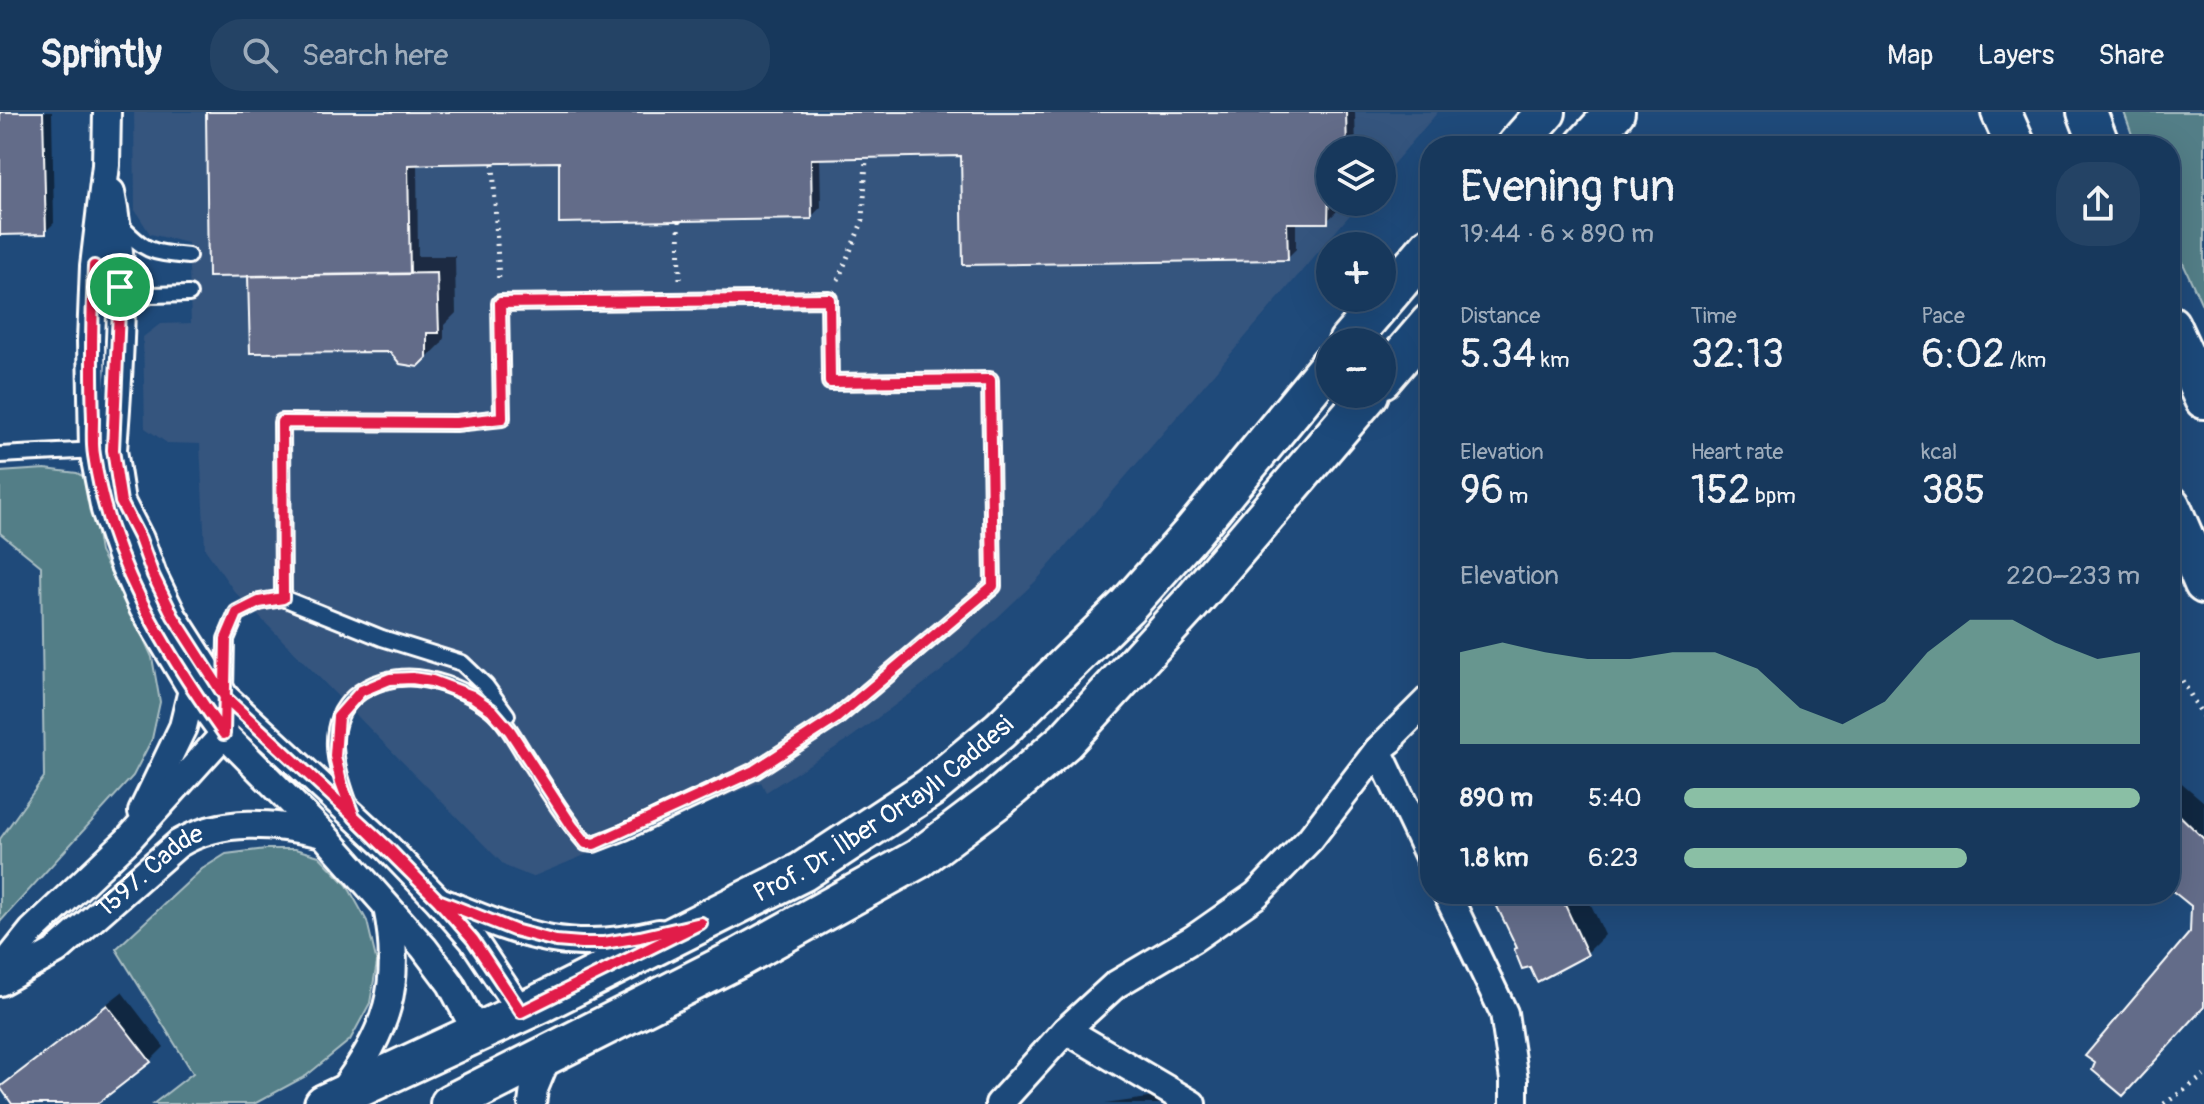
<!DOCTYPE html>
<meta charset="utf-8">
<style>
body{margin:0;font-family:Pangolin,sans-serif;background:#244365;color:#f1f3f6;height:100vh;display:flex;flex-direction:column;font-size:30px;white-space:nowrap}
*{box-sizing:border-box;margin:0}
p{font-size:26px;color:#9eacbb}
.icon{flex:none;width:44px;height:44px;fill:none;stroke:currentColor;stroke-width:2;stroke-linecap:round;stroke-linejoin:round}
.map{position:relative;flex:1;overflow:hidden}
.details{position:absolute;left:1420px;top:24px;width:760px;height:768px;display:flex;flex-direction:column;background:#17385c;border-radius:32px;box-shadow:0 8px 32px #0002,0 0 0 2px #365272}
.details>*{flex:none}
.buttons{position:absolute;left:1316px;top:24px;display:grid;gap:16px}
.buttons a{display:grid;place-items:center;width:80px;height:80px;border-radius:50%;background:#17385c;box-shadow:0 8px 32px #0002,0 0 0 2px #365272;font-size:40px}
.pin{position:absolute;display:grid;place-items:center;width:68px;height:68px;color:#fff;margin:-34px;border:4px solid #fff;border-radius:50%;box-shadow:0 2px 8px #0007}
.round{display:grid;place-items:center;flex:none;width:84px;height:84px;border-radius:32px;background:#244365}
.head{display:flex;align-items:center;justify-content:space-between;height:136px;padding:0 40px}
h1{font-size:44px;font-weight:600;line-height:60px}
.figures{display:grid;grid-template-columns:repeat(3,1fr);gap:12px;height:136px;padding:8px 40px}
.figures div{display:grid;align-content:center}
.figures b{font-size:40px;font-weight:600}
.figures small{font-size:22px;font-weight:400}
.figures p{font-size:22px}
.chart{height:224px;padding:16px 40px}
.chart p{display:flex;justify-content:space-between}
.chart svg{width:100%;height:144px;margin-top:8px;fill:#8abfa5;opacity:.7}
ul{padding:0 40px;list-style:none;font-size:26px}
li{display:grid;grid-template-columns:128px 96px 1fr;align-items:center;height:60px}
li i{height:20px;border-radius:10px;background:#8abfa5}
header{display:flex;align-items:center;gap:48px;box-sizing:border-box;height:112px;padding:0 40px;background:#17385c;border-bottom:2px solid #365272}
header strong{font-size:38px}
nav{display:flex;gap:44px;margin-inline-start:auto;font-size:28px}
.search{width:560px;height:72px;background:#244365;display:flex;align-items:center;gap:20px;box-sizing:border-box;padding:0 28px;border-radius:32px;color:#9eacbb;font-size:30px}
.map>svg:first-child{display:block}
.built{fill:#34547e}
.green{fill:#537e87;stroke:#a9bec3;stroke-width:2}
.shadow{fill:#0007}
.building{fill:#646c89;stroke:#fff;stroke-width:2}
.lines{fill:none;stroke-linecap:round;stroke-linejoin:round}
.lane-casing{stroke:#fff;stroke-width:20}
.street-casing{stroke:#fff;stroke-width:32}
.secondary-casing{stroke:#fff;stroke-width:44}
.path{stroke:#fff;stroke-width:5;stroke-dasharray:2 6;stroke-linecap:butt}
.lane{stroke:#1f4a7a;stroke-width:14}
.street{stroke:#1f4a7a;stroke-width:26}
.secondary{stroke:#1f4a7a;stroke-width:38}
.route-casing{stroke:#fff;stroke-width:16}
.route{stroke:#e11d48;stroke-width:10}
.labels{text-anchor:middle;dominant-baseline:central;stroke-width:7;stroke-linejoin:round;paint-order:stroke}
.street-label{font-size:26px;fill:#fff;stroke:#1f4a7a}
</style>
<header>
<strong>Sprintly</strong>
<div class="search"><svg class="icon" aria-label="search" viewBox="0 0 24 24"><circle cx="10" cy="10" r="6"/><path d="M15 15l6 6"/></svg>Search here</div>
<nav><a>Map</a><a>Layers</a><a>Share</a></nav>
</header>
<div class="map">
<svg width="2204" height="992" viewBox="0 0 2204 992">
<rect width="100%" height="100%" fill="#1f4a7a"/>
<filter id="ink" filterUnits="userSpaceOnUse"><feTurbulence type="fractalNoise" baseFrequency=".0125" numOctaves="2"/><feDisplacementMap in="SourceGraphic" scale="16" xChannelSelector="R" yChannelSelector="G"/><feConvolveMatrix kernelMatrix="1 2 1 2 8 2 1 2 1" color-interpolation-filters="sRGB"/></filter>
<g filter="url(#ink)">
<path class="built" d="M134 0H1438L1382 65V38H1330V90H1361L1037 468 940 560 849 627 766 680 761 670 532 765 505 754 234 479 205 437 200 332 167 331 145 316 143 225 160 212 191 211 188 131 150 122 135 98Z"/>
<path class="green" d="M2124 0H2204V197L2170 123V34H2136Z
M45 357 77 361 88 367 100 440 132 501 152 545 160 590 152 627 133 664 0 810V727L44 665 41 454 0 421V360Z
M266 737H295L319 744 347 773 367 809 377 851 370 891 350 928 306 964 254 992H153L193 961 116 837 202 757 226 742Z"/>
<path class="shadow" d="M0 0H52L54 111 45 120 0 121Z
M208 0H1355L1356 38H1330V90H1336L1337 99 1327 109H1296V137L1287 146 963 42 820 44 821 95 811 105 561 48 417 50 418 144H455L456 201 444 213V226L441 232 422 251 413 254 407 253 391 238 250 165Z
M2170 661 2204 690V894L2192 821 2193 793 2170 775Z
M1494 782H1586L1605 823 1587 841 1519 835Z
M122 880 164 935 150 949 93 992H14L2 976 16 962Z
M1177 982 1190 992H1105Z"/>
<path class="building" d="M0 0H43L46 122 0 123Z
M206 0H1346L1347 38H1330L1328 111H1287L1288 148 963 153 961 44 811 47 812 107 679 109 559 111V50L440 52 408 53 410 162 208 165Z
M437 161 439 221H427V246L418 255 400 252 390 240 250 241 248 164Z
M2170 694 2204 727V895L2123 984 2092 958 2095 951 2085 944 2190 820 2191 794 2170 777Z
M1491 782H1560L1588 843 1537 870 1530 855 1522 857 1514 837 1517 836Z
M107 893 151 950 97 992H12L0 975Z"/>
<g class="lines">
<defs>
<path id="lane" d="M119 112C146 140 150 140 188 144
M124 201 127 194 150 183 189 182
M0 343 97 338
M283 486 382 526 462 551 486 574 507 603
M225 579 226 527 237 501 259 490 283 486 282 310 456 311 502 306 500 191 829 187 830 270 990 268 993 474 836 606 754 659 625 720 594 732 586 731C562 703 543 671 523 640 514 625 504 607 490 596 470 580 442 569 417 566 395 564 371 570 354 585 322 614 337 659 350 694"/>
<g id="street">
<path d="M107 0 106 53 94 154 91 229 93 338 105 398 124 453 143 496 192 578 224 622 323 722 424 836 451 872 477 921"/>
<path d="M111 80C128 164 119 254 113 338L121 390 140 427 153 463 173 504 225 585 387 735 438 788 473 828 521 900"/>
<path d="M1391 628 1378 638 1430 747"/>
<path d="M142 700 183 615 192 578"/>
<path d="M1447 782 1504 901 1514 968V992"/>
<path d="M442 790C524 823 569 843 659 821"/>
<path d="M0 859 32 819 128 728 224 622 225 605"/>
<path id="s1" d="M0 870 56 839 178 732C223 705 274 711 323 722"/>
<path d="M1066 918 1192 992"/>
<path d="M340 982C387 920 403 873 387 795"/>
<path d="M532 992 534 977 548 943"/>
<path d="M999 992 1066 918 1115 873 1193 827 1256 783 1310 727 1378 638 1430 586"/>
</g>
<g id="secondary">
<path d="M2001 0 2016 34"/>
<path d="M2087 0 2100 34"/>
<path d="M1516 34 1546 0"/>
<path d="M1584 34 1615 0"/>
<path d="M2170 213 2204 287"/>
<path d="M1348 230 1430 134"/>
<path d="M1382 267 1430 211"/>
<path d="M2170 393 2204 472"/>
<path id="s2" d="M324 992 541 891 802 760 930 676 1000 618 1127 494 1191 422 1330 252"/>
<path d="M450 992 739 846 918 747 999 686 1065 629 1191 491 1369 282"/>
</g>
</defs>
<use href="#lane" class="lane-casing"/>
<use href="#street" class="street-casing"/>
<use href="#secondary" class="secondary-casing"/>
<path class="path" d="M493 52 499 170
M679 109 680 168
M838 168 863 108 866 46
M2170 548 2204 606
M2164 992 2204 964"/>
<use href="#lane" class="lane"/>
<use href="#street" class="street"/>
<use href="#secondary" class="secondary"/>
</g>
</g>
<g class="lines" filter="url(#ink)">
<defs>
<path id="route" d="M120 175 113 338 121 390 140 427 153 463 173 504 225 585 387 735 438 788 473 828 521 900 701 811 640 825 604 831H581L556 829 514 818 438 788 354 705 341 670 335 644 338 605 361 579 390 567 412 566 432 569 472 584 492 598 510 619 572 714 586 731 594 732 754 659 836 606 993 474 990 268 830 270 829 187 500 191 502 306 456 311 282 310 283 486 259 490 237 501 226 527 224 622C164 538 109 448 94 343 92 331 93 319 93 307 91 256 92 205 94 154L120 175"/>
</defs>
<use href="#route" class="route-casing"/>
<use href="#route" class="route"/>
</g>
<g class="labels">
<g class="street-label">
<text stroke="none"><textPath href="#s2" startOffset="634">Prof. Dr. İlber Ortaylı Caddesi</textPath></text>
<text stroke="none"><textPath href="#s1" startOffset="188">1597. Cadde</textPath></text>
</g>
</g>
</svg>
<div class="buttons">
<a><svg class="icon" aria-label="layers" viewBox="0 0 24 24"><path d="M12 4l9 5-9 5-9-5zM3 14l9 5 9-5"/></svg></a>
<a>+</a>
<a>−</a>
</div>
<div class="pin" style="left:120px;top:175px;background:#1e9e55"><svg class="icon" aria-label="arrive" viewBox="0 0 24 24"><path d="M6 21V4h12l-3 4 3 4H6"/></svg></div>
<section class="details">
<div class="head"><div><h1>Evening run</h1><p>19:44 · 6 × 890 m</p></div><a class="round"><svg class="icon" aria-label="share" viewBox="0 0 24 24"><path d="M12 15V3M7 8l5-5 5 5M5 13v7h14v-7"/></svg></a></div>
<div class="figures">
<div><p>Distance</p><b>5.34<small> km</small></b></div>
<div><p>Time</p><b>32:13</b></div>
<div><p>Pace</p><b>6:02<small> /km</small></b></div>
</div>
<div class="figures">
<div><p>Elevation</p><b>96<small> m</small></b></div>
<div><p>Heart rate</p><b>152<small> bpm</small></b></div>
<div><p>kcal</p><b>385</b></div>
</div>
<div class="chart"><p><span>Elevation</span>220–233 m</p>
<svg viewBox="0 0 160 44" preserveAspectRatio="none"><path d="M0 44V16L10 13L20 16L30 18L40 18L50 16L60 16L70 21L80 33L90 38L100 31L110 16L120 6L130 6L140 13L150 18L160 16V44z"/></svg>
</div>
<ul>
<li><b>890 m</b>5:40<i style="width:100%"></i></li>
<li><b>1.8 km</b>6:23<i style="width:62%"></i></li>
</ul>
</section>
</div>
